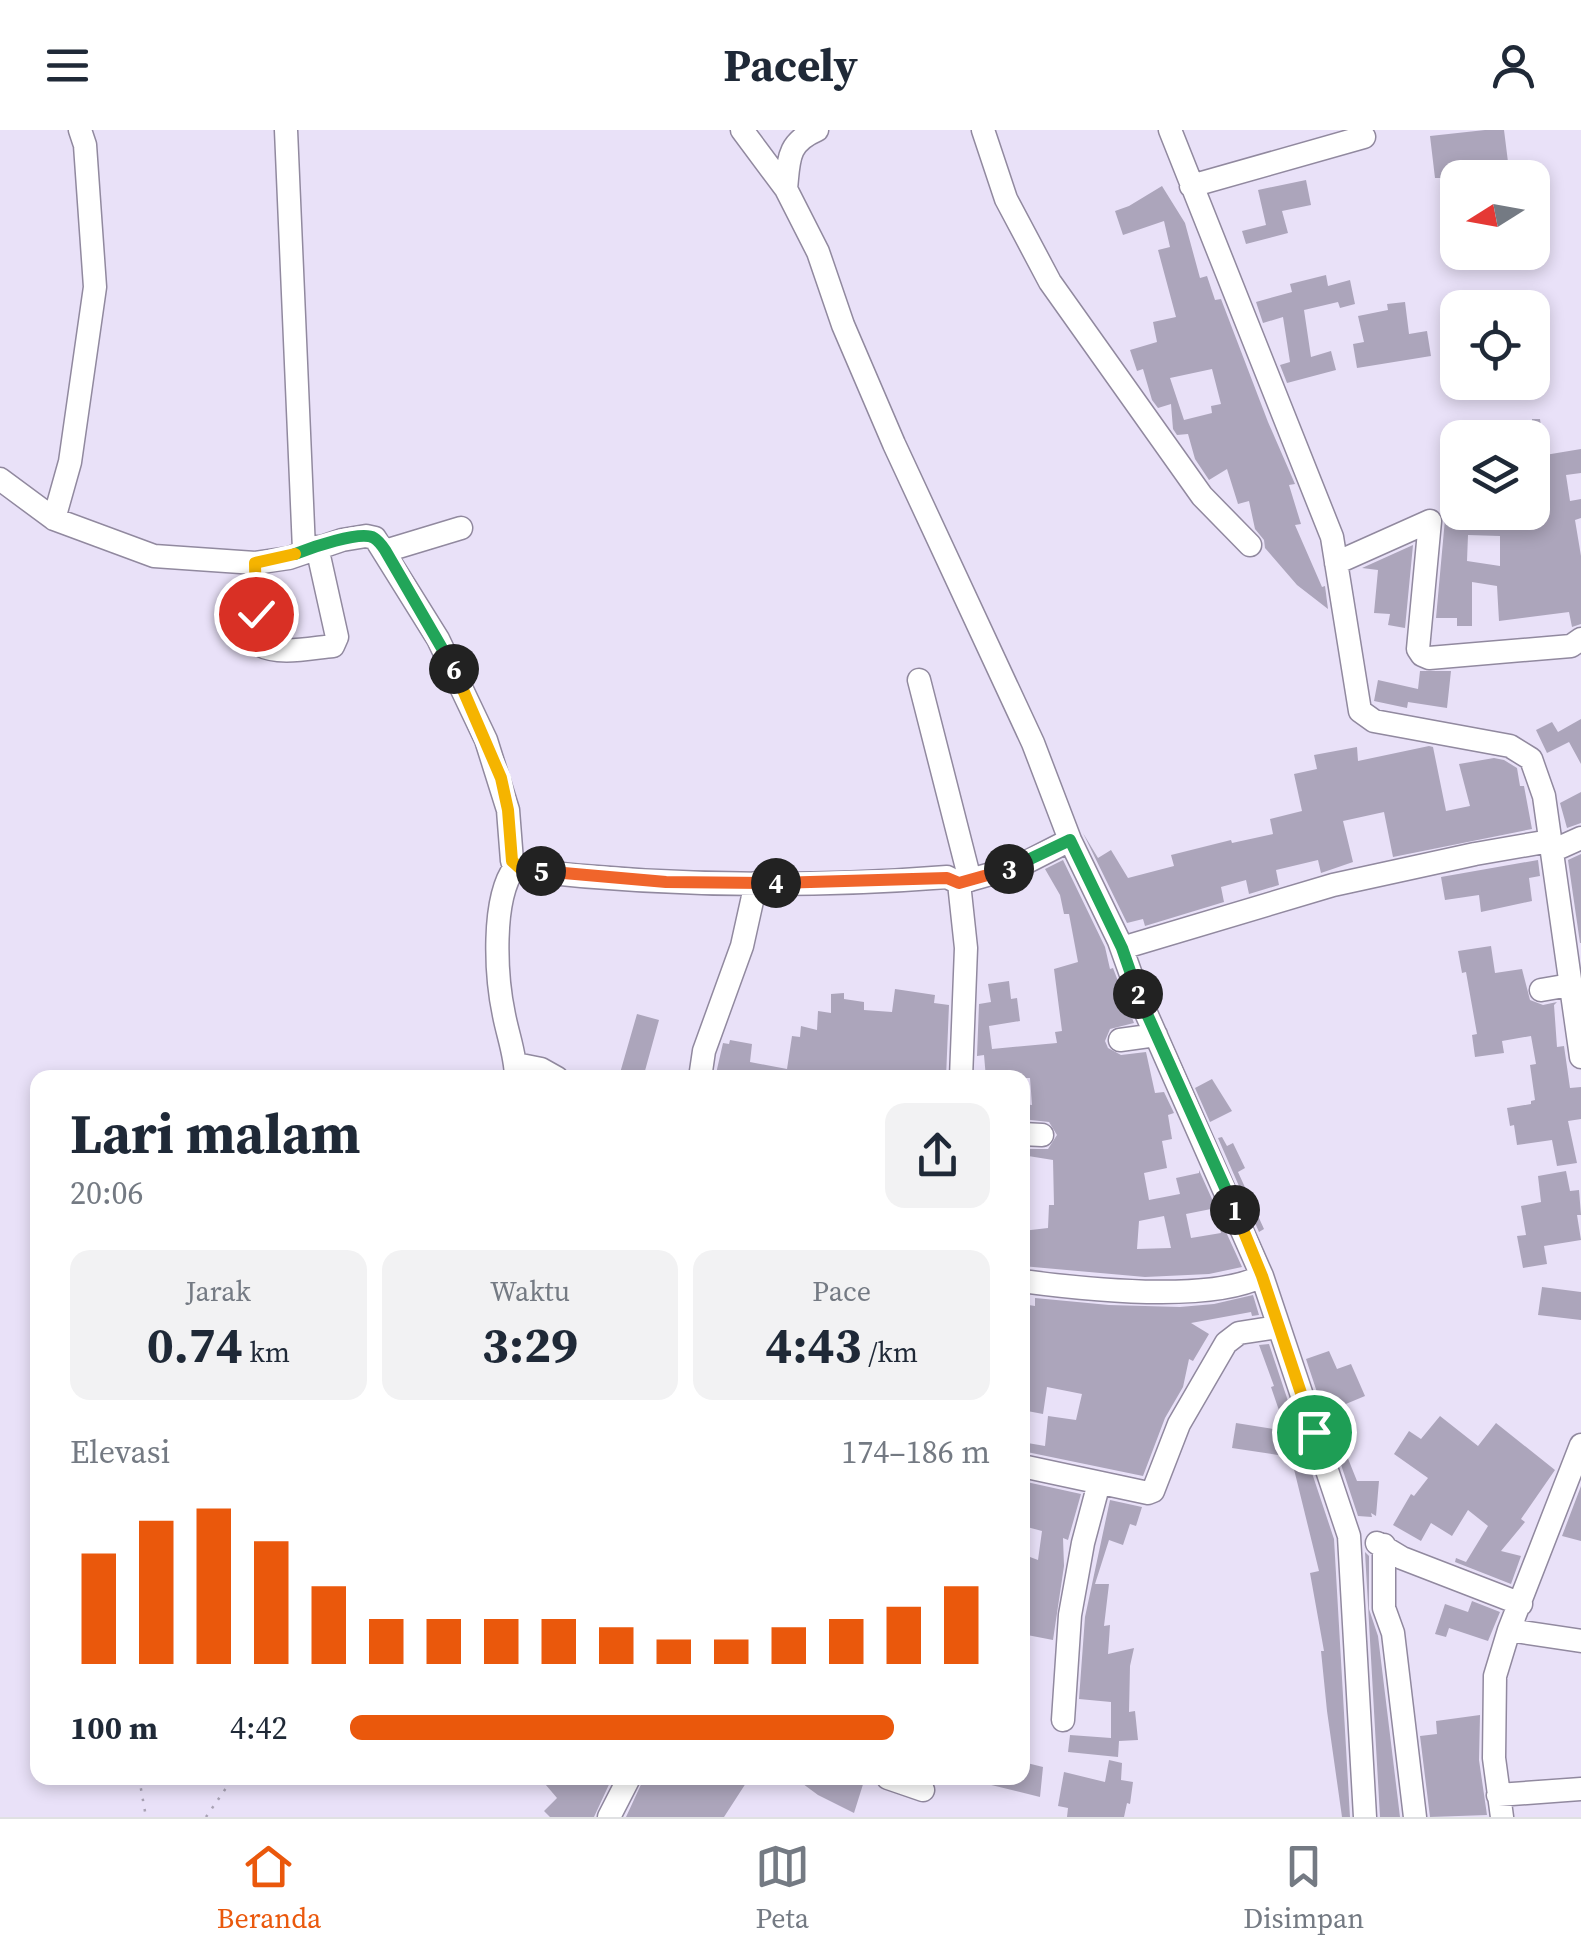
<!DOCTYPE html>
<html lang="id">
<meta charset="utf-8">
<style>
body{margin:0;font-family:"Source Serif 4",serif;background:#f2f2f3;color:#1f2937;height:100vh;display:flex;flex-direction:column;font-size:38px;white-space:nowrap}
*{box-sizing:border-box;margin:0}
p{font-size:32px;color:#747a83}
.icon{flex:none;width:55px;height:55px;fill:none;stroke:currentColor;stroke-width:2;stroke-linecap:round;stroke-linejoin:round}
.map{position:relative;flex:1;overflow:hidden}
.panel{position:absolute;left:30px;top:940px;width:1000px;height:715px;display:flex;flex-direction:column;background:#fff;border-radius:20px;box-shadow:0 5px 15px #0003}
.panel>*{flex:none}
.needle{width:65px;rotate:259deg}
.controls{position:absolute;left:1440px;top:30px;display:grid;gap:20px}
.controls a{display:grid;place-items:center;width:110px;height:110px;border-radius:20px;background:#fff;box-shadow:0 5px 15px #0003;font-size:50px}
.pin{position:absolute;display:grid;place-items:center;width:85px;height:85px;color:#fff;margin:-42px;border:5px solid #fff;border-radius:50%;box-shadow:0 2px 10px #0007}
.km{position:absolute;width:50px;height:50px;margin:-25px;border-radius:50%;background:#222;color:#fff;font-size:28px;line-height:50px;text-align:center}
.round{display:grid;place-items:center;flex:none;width:105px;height:105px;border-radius:20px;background:#f2f2f3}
.headline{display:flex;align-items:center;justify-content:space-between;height:170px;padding:0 40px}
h1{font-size:55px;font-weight:700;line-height:75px}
.figures{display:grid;grid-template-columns:repeat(3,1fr);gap:15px;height:170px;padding:10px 40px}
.figures div{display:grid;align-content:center;border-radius:20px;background:#f2f2f3;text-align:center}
.figures b{font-size:50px;font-weight:700}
.figures small{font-size:28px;font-weight:400}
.figures p{font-size:28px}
.chart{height:280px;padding:20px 40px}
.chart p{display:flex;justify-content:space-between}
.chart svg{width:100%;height:180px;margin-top:10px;stroke:#ea580c;stroke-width:6}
ul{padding:0 40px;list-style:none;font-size:32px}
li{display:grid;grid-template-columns:160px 120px 1fr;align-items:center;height:75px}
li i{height:25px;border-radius:12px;background:#ea580c}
header{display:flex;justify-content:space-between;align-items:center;height:130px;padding:0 40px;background:#fff;font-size:45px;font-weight:700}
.menu{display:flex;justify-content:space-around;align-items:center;height:140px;border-top:2px solid #e0e1e3;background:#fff;font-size:28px;color:#747a83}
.menu a{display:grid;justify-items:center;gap:5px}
.menu .on{color:#ea580c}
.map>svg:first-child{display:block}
.building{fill:#aca5bb;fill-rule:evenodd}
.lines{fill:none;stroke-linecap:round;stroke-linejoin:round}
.minor-casing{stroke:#91899f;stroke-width:25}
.path{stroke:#a9a3b5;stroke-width:2.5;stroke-dasharray:2.5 8;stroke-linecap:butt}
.minor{stroke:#fff;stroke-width:22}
.split-1-casing{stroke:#fff;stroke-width:20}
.split-2-casing{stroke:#fff;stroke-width:20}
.split-3-casing{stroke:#fff;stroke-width:20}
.split-4-casing{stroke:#fff;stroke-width:20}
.split-5-casing{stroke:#fff;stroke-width:20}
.split-6-casing{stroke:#fff;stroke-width:20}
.split-7-casing{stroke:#fff;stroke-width:20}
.split-8-casing{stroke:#fff;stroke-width:20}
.split-1{stroke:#f5b400;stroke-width:12}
.split-2{stroke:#22a559;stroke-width:12}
.split-3{stroke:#22a559;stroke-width:12}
.split-4{stroke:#f0652b;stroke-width:12}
.split-5{stroke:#f0652b;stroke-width:12}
.split-6{stroke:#f5b400;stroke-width:12}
.split-7{stroke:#22a559;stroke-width:12}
.split-8{stroke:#f5b400;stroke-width:12}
</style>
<header><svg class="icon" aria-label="menu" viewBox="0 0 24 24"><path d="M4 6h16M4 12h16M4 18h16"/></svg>Pacely<svg class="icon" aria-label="person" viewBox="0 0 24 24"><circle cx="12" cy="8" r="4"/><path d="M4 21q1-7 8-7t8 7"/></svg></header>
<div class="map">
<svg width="1581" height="1687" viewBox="0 0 1581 1687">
<rect width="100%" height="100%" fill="#e9e1f8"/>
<path class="building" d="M1485 0H1504L1510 48H1435L1430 6Z
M1306 50 1311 75 1282 81 1288 103 1246 114 1242 101 1266 95 1258 60Z
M1162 56 1185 93 1200 148 1207 146 1215 170 1221 169 1268 292 1295 354 1289 355 1301 394 1295 395 1322 457 1325 456 1328 479 1297 455 1265 418 1264 410 1255 399 1249 371 1238 374 1227 339 1209 350 1195 329 1188 304 1177 305 1173 299 1171 274 1158 278 1152 270 1143 239 1137 241 1130 220 1157 212 1153 192 1176 187 1158 120 1170 117 1164 91 1123 105 1115 81 1129 76ZM1212 239 1221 274 1211 276 1212 283 1184 290 1170 248Z
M1326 145 1328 156 1350 150 1355 174 1340 178 1338 172 1304 180 1311 227 1331 221 1336 240 1287 253 1280 235 1290 232 1283 187 1263 193 1256 172 1292 162 1290 154Z
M1405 172 1409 204 1427 201 1431 226 1357 238 1353 214 1364 212 1358 186 1388 180 1387 174Z
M1532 289H1540L1545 325 1581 319V343L1566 345 1570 371 1581 369V388L1575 390 1581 426V494L1572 497 1569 482 1499 491 1497 456 1472 452V496H1457V488H1436L1445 389H1451V382H1532ZM1468 405 1500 406V436L1467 431Z
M1413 415 1405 498 1388 495 1390 484 1374 483 1378 440 1362 438Z
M1420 541H1451L1447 578 1408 572 1407 578 1374 571 1378 550 1418 559Z
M1581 589V634L1569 612 1547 623 1536 600 1552 592 1558 602Z
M1429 616 1433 617 1446 681 1470 676 1459 634 1494 628 1504 630 1517 638 1520 656H1524L1532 699 1393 727 1384 682 1343 691 1353 732 1321 743 1318 730 1276 740 1279 755 1249 764 1246 750 1221 757 1224 772 1145 796 1143 789 1127 793 1083 703 1098 728 1111 720 1128 748 1174 736 1171 725 1231 710 1232 713 1273 704 1270 689 1302 681 1294 644 1317 639 1314 625 1357 617 1358 631Z
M1581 662V693L1567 698 1560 673Z
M1581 724V813H1580L1568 730Z
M1063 730 1105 817 1110 839 1113 838 1134 893 1110 899 1105 911 1108 918 1121 925 1146 922 1155 963 1164 962 1174 983 1168 985 1172 1009 1162 1011 1167 1038 1144 1043 1149 1070 1180 1064 1176 1048 1199 1043V1040L1216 1078 1186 1084 1191 1108 1221 1103 1216 1080 1242 1137 1209 1144 1145 1147 1022 1136V1101L1048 1098 1049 1075H1054L1053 1030 1022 1025V1019H1048L1057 1005 1049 992 1022 989V974L1032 975 1030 948H986L984 925 977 926 979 874 991 872 988 854 1009 851 1011 869 1017 868 1020 891 989 896 992 919 1057 913 1055 902 1062 901 1054 839 1078 832 1069 784H1064L1060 765 1045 739ZM1164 1086 1171 1118 1137 1119 1139 1091Z
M1538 730 1540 746 1529 748 1532 771 1481 782 1479 765 1445 770 1441 747Z
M1491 816 1495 843 1522 839 1530 870 1543 875 1557 872 1554 875 1557 917 1564 916 1570 958 1581 957V989L1568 991 1577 1033 1557 1036 1552 1010 1517 1015 1514 995 1510 996 1507 978 1531 974V971L1535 970 1530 935 1536 934 1531 906 1502 911 1504 923 1475 927 1472 905 1477 904 1466 842 1462 843 1458 821Z
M895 859 935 865 934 873 949 875 946 948H715L723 913 729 914 730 910 752 914 750 932 787 939 792 906 800 907 801 896 817 900 818 881 831 883V864L844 863V869L864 872V880L892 882Z
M637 884 659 890 643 948 620 943Z
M1212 949 1232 981 1210 992 1195 958Z
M1222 1007 1227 1016 1233 1013 1245 1038 1238 1042 1264 1099 1259 1102 1218 1008Z
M1566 1041 1570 1061 1579 1060 1581 1085H1577L1581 1110 1544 1116 1547 1134 1523 1138 1517 1106 1526 1105 1521 1076 1541 1072 1538 1046Z
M1542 1157 1581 1162V1190L1538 1185Z
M1253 1165 1259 1185 1252 1186 1251 1182 1191 1193 1209 1204 1193 1231 1189 1229 1183 1257 1165 1288 1143 1346 1022 1321V1312L1045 1316 1048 1286 1076 1290 1082 1264 1047 1257 1043 1284 1022 1280V1174L1035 1176V1168L1109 1175 1180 1177 1214 1174Z
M1269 1214 1334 1409 1350 1687H1342L1327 1581 1321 1521H1324L1310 1443 1319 1441 1291 1327 1232 1318 1236 1293 1286 1301 1271 1257 1274 1256 1259 1215Z
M1329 1221 1337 1239 1351 1234 1365 1266 1329 1281 1357 1351H1379L1376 1386 1371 1383 1372 1387 1358 1386 1306 1229Z
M1440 1286 1478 1316 1496 1293 1555 1340 1521 1389 1525 1392 1501 1421 1521 1426 1511 1454 1455 1432 1456 1428 1466 1432 1488 1396 1468 1380 1452 1406 1431 1393 1421 1411 1393 1395 1411 1364 1414 1366 1428 1348 1394 1324 1409 1301 1421 1309Z
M1022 1351 1081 1364 1068 1410 1063 1408 1064 1436 1053 1510 1022 1504V1424L1038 1430 1042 1401 1027 1397 1030 1384 1022 1382Z
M1581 1356V1411L1562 1406Z
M1110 1370 1142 1377 1136 1396 1130 1394 1123 1415 1109 1410 1095 1454H1109L1104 1496 1110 1495 1108 1524 1134 1518 1130 1536 1129 1582 1135 1581 1138 1610 1119 1611 1118 1627 1068 1622 1070 1605 1111 1608V1572L1079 1569 1085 1487Z
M1365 1422 1369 1426V1479L1378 1506 1400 1687H1380Z
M1472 1471 1500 1482 1488 1511 1449 1498 1446 1507 1435 1504 1445 1474 1468 1482Z
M1480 1585 1479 1630 1487 1685 1430 1687 1420 1606 1437 1604 1436 1591Z
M1109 1630 1122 1633 1121 1650 1133 1652 1130 1674 1127 1673 1124 1687H1067L1068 1678 1058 1676 1064 1642 1105 1652Z
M1027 1633 1043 1637 1040 1667 979 1652 980 1648H1022V1639L1027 1640Z
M540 1648H612L594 1687H550L544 1681 557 1668Z
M644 1648H739L746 1653 724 1687H626Z
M795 1648H865L854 1683 818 1665Z"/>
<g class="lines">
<defs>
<path id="minor" d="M286 0 304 420
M742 0 786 59 818 122 843 195 894 314 1033 613 1070 710 1119 811 1139 867 1262 1146 1349 1406 1365 1687
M983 0 1006 69 1050 152 1202 366 1250 415
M1170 0 1332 407 1360 581 1374 591 1510 616 1531 629 1544 666 1581 927
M1191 56 1364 7
M786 59C789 29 787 13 817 0
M0 349 54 389 154 426 255 433 289 428 342 410 366 406 375 408 438 509 486 610 508 680 512 731 521 740C662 756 806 758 947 747L959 753 966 818 961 948
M54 389 70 332 95 157 85 15 80 0
M385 421 461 398
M255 433 258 514C277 526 311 518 333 516L337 507 317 417
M1336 433 1430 391 1418 519 1422 525 1429 528 1571 516 1581 509
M919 550 970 750
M1552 721 1581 708
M515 737C491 769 496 847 504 885 508 906 516 926 516 948
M959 753 1019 736 1070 710
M1122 818 1333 755 1475 724 1550 711
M1541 860 1570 855
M1120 910 1156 905
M516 934 541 939 557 948
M700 948 704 921 742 816 756 753
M1022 1004 1042 1005
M1022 1151C1082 1159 1210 1173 1262 1146
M1022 1336 1148 1363 1153 1361 1179 1294 1226 1213 1239 1203 1278 1197
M1377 1413 1402 1428 1521 1474
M1384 1415V1478L1393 1503 1415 1687
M1509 1500 1581 1511
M1063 1590 1070 1485 1083 1413 1099 1353
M888 1648 923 1660
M1498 1665 1581 1659
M609 1687 629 1648
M1502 1687 1494 1628 1495 1546 1509 1500 1581 1315"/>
</defs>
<use href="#minor" class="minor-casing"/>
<path class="path" d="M139 1648 146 1687
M206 1687 233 1648"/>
<use href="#minor" class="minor"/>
</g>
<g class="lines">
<defs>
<path id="split-1" d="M1235 1080 1262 1146 1314 1302"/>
<path id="split-2" d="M1138 864 1235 1080"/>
<path id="split-3" d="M1009 739 1070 710 1122 818 1138 864"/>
<path id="split-4" d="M776 753 947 748 959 753 1009 739"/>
<path id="split-5" d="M541 741 666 752 776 753"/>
<path id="split-6" d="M454 539 501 648 508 680 512 731 522 740 541 741"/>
<path id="split-7" d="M295 424C310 418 361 400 374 408 379 411 383 417 385 420L454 539"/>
<path id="split-8" d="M256 484 255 433 295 424"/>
</defs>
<use href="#split-1" class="split-1-casing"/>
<use href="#split-2" class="split-2-casing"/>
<use href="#split-3" class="split-3-casing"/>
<use href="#split-4" class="split-4-casing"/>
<use href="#split-5" class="split-5-casing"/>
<use href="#split-6" class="split-6-casing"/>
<use href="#split-7" class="split-7-casing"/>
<use href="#split-8" class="split-8-casing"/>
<use href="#split-1" class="split-1"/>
<use href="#split-2" class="split-2"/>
<use href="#split-3" class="split-3"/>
<use href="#split-4" class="split-4"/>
<use href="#split-5" class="split-5"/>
<use href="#split-6" class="split-6"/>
<use href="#split-7" class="split-7"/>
<use href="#split-8" class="split-8"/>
</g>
</svg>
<div class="controls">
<a><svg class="needle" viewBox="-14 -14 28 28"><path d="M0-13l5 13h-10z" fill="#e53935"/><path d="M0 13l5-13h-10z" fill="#747a83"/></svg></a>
<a><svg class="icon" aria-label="locate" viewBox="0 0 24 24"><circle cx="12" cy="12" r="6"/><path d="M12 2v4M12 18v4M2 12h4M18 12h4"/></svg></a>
<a><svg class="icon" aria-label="layers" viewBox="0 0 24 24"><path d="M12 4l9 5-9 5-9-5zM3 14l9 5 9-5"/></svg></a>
</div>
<div class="pin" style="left:1314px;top:1302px;background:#1e9e55"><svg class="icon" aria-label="arrive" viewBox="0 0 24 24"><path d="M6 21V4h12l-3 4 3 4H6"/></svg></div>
<div class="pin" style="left:256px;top:484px;background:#d93025"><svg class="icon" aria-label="check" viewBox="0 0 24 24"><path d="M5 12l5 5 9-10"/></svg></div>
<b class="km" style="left:1235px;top:1080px">1</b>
<b class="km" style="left:1138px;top:864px">2</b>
<b class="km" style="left:1009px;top:739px">3</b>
<b class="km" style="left:776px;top:753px">4</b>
<b class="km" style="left:541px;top:741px">5</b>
<b class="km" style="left:454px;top:539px">6</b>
<section class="panel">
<div class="headline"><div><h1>Lari malam</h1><p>20:06</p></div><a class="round"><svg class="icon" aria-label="share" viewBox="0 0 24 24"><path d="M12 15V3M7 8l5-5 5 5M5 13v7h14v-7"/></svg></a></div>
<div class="figures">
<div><p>Jarak</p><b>0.74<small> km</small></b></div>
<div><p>Waktu</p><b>3:29</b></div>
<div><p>Pace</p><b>4:43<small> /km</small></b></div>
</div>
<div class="chart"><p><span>Elevasi</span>174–186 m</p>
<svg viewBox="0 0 160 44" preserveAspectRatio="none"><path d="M5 44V17M15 44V9M25 44V6M35 44V14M45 44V25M55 44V33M65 44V33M75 44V33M85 44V33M95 44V35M105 44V38M115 44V38M125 44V35M135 44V33M145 44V30M155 44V25"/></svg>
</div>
<ul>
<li><b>100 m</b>4:42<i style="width:85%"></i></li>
</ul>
</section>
</div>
<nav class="menu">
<a class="on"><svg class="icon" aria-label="home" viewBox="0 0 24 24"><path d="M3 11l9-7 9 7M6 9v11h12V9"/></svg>Beranda</a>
<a><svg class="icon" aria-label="map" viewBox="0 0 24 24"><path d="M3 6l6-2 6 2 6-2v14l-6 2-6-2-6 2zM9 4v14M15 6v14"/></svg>Peta</a>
<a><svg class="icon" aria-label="saved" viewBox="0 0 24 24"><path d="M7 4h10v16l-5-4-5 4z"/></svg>Disimpan</a>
</nav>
